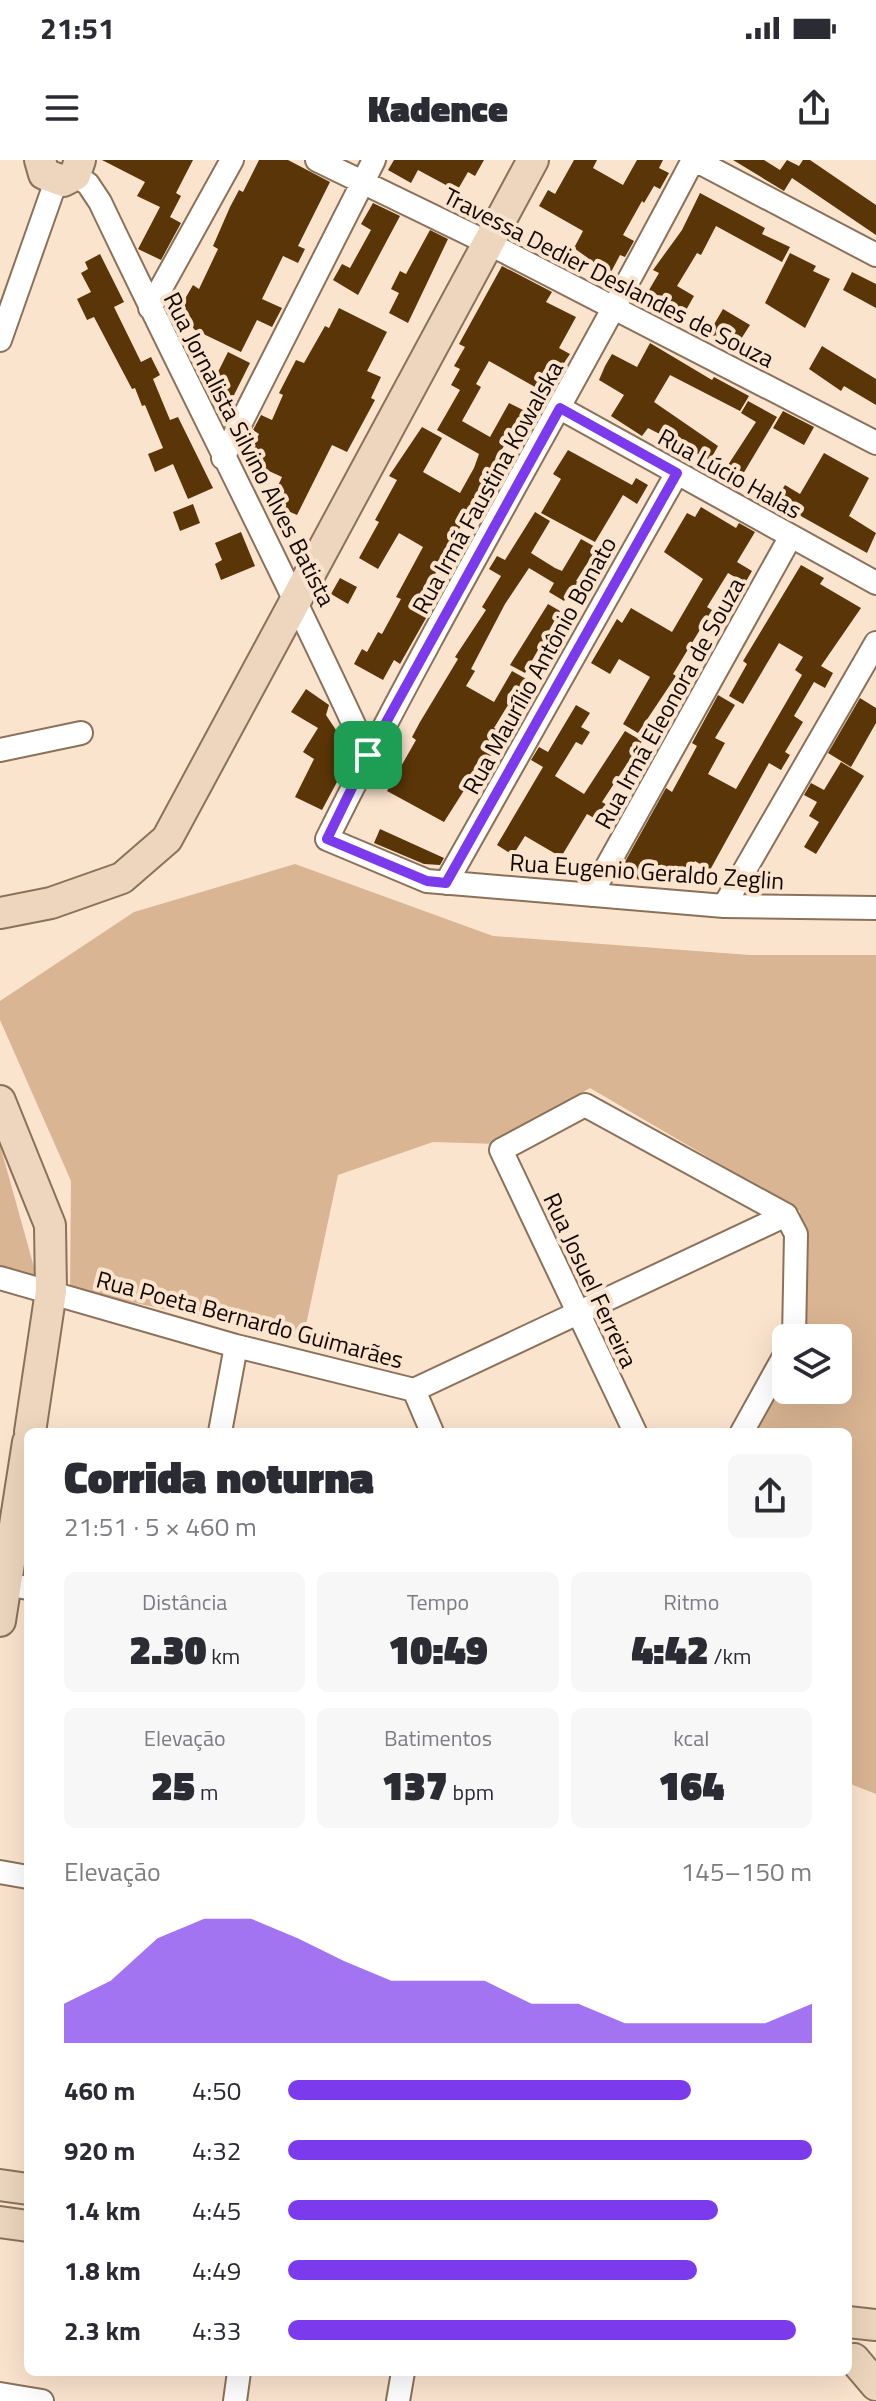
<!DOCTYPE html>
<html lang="pt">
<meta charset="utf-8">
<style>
body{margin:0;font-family:"Titillium Web",sans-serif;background:#f7f7f7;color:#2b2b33;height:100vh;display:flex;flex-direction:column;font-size:30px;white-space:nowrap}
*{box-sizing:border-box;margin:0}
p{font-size:26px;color:#7c7c81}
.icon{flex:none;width:44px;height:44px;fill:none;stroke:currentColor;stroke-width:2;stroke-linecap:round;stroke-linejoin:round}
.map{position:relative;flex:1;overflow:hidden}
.sheet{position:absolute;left:24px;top:1268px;width:828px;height:948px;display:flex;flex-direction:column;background:#fff;border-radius:12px;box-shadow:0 8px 32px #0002}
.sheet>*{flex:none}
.buttons{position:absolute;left:772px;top:1164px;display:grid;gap:16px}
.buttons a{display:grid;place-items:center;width:80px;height:80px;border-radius:12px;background:#fff;box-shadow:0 8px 32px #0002;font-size:40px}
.pin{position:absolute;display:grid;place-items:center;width:68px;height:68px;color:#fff;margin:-34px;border-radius:16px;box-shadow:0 4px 12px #0006}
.round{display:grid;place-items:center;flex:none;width:84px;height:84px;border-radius:12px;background:#f7f7f7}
.overview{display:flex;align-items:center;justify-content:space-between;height:136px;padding:0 40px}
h1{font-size:44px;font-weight:800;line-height:60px}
.metrics{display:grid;grid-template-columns:repeat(3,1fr);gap:12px;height:136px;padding:8px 40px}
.metrics div{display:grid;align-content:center;border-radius:12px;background:#f7f7f7;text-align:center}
.metrics b{font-size:40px;font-weight:800}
.metrics small{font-size:22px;font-weight:400}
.metrics p{font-size:22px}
.chart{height:224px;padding:16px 40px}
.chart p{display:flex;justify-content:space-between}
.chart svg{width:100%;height:144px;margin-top:8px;fill:#7c3aed;opacity:.7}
ul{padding:0 40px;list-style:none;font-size:26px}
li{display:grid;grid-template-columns:128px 96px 1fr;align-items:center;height:60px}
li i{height:20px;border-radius:10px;background:#7c3aed}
.status{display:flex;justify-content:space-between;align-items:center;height:56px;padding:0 40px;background:#fff;direction:ltr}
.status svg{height:22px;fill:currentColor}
header{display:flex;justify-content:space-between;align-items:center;height:104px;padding:0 40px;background:#fff;font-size:36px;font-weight:800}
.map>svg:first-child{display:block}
.green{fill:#dab593}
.building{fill:#5a3507}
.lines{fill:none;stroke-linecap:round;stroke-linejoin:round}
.street-casing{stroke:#8b7159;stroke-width:26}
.secondary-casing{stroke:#8b7159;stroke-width:34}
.street{stroke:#fff;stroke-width:22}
.secondary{stroke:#edd6bd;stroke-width:30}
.route-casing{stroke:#fff;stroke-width:16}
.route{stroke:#7c3aed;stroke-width:10}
.labels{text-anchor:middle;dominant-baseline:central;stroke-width:8;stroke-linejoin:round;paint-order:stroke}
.street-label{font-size:24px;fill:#130903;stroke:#fbe4ce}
</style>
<div class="status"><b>21:51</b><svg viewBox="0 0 49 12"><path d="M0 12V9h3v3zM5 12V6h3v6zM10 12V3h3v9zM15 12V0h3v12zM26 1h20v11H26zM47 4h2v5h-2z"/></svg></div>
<header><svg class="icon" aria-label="menu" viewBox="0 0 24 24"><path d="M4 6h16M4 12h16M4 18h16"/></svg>Kadence<svg class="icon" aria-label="share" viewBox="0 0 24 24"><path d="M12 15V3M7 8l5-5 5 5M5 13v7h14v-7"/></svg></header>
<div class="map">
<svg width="876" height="2241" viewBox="0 0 876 2241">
<rect width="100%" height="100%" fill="#fbe4ce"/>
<path class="green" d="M295 704 493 776 750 795H876V1634L848 1623V1272H757L786 1217V1230H838V1178H807L800 1051 590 928 498 984 433 982 338 1015 303 1179 70 1129 71 1021 0 860V841L134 752Z
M0 985 37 1118 0 1108Z"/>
<path class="building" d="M102 0H193L176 33 181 36 170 57 181 63 161 100 138 89 160 47 137 36 145 22Z
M259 0H288L330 22 298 86 305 89 298 103 283 96 262 139 282 148 272 167 257 160 241 192 195 170 178 151 193 125 199 129 218 89 213 86 230 47 239 30 243 32Z
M394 0H484L475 16 468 12 457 31 418 10 411 23 388 10Z
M574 0H597L593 8 623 25 637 0H663L659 8 669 13 660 29 654 26 644 43 642 41 623 75 634 81 625 97 620 95 610 114 574 88 583 71 539 46 548 30 555 34Z
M733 0H764L780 10 787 0 799 6 803 0H810L876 45V75L792 18 784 31Z
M700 33 765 68 762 74 790 87 782 102 716 66 701 95 697 93 677 126 694 136 681 159 658 145 662 138 649 130 659 113 653 110 682 70Z
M373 43 400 56 358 135 333 120 342 104 350 108 371 70 361 64Z
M430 70 448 79 408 163 389 153 399 133 391 129 400 111 406 114Z
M790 93 816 106 813 111 830 119 805 168 765 143Z
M100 94 124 142 114 147 141 202 151 197 160 215 153 219 170 260 178 257 213 328 188 339 173 304 155 312 148 294 163 288 145 245 142 246 135 228 132 229 94 157 87 160 77 139 91 132 81 113 88 109 85 102Z
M502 106 552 132 546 142 576 157 559 188 570 194 550 224 540 219 535 227 489 201 476 224 481 227 462 261 490 277 509 243 525 251 510 284 506 282 434 416 445 422 438 437 400 504 394 500 383 520 354 504 362 489 367 492 378 472 382 474 401 439 396 437 423 387 399 373 378 409 359 398 379 362 375 360 397 320 389 316 422 267 442 278 423 312 460 333 474 308 479 294 437 270 460 230 451 225 460 209 454 206 465 187 459 184Z
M852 112 876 124V148L843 130Z
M339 148 387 172 367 211 381 217 371 238 375 240 347 292 332 285 297 355 270 343 282 317 247 301 259 274 253 270 261 255 272 260 283 235 279 233 296 200 304 203 325 166 329 168Z
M723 149 750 165 741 179 728 171 722 181 709 173Z
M650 183 712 220 714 217 749 236 740 251 670 215 654 242 718 286 710 300 648 268 642 276 611 256 624 235 599 220 605 206 612 194 637 207Z
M822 186 876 219V245L844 226 841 231 809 209Z
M228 192 250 203 233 237 211 226Z
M748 241 777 257 743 314 728 305 756 262 741 253Z
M783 251 814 267 804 285 773 268Z
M568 290 632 325 636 318 648 325 637 344 623 335 595 382 541 353 561 319 553 314Z
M824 293 869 318 849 356 876 373 867 393 790 350 786 357 770 348 785 325 800 334Z
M193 344 200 363 180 371 173 352Z
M701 347 736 368 739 363 755 372 737 402 752 411 745 423 728 413 707 447 712 450 673 514 676 516 638 573 623 564 650 517 619 499 610 514 591 503 617 459 622 463 631 448 672 472 703 419 664 392 687 353 695 357Z
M535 352 550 361 531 393 555 408 562 411 581 379 597 388 576 421 582 424 575 435 570 432 564 441 549 432 554 423 529 408 505 444 471 509 475 511 466 526 494 542 512 511 528 520 516 550 508 545 494 568 496 569 488 582 496 587 486 603 493 607 486 620 475 613 444 662 387 631 416 580 412 577 420 562 458 499 455 497 486 450 482 447 501 416 489 409 497 396 505 400Z
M241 372 255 406 221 420 215 404 222 400 215 383Z
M801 405 824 418 820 424 861 448 821 506 833 513 825 528 814 522 794 556 803 562 785 592 790 595 781 610 769 603 710 710 695 701 683 721 639 720 621 709 666 628 672 632 697 586 692 583 718 535 735 545 715 578 725 583 708 614 736 629 802 515 795 510 803 497 779 483 743 544 729 536 747 504 743 501Z
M340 418 357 427 348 444 331 434Z
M548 444 560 451 525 513 510 505Z
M306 529 329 545 326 555 352 594 322 650 295 637 314 599 303 592 318 568 291 552Z
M860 538 876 548V563L851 607 828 593Z
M576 545 590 553 581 567 590 572 582 585 576 582 555 616 584 634 625 571 642 581 602 642 617 651 608 666 587 654 561 697 525 676 513 695 497 685 543 607 531 600 539 587 548 592Z
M841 602 864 616 816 694 804 687 819 662 809 656 817 642 804 635 811 623 824 630Z
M380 669 444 698 440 705 424 704 374 683Z"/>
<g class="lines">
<defs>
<path id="street" d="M317 0 488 83 876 283
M693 0C574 228 441 449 327 679L427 721 724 746 876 748
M695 0 876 95
M75 15 88 24 100 42C188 227 283 409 368 595
M150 148 232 0
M0 180 56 21
M560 248 876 423
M223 298 374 0
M0 590 81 573
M446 723 677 313
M591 735 791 376
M724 746 876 483
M786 1055 796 1074 794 1178
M0 1118 236 1186 414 1230 786 1055
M414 1230 432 1272
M220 1272 236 1186
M635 1272 501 990 585 945 786 1055
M742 1272 786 1193
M0 1423 28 1428
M0 1712 28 1717
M0 2234 42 2241
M235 2241 239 2212
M398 2241 403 2212"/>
<path id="secondary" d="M40 0 44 14 63 21 75 15 80 0
M0 753 51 743 122 718 167 679 533 0
M0 941 50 1065 51 1131 30 1272
M0 1461 28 1282
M0 2025 28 2029
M0 2062 28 2066
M848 2162 876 2165
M854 2199 876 2225"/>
</defs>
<use href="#street" class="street-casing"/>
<use href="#secondary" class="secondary-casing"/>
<use href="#street" class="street"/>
<use href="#secondary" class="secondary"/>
</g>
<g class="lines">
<defs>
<path id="route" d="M560 248 677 313 446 723 427 721 327 679 368 595Z"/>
</defs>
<use href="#route" class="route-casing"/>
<use href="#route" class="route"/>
</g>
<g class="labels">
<g class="street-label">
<text transform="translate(609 117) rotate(27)">Travessa Dedier Deslandes de Souza</text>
<text transform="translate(250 289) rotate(63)">Rua Jornalista Silvino Alves Batista</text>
<text transform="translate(730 313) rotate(29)">Rua Lúcio Halas</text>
<text transform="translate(487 327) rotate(-61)">Rua Irmã Faustina Kowalska</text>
<text transform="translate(539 505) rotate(-61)">Rua Maurílio Antônio Bonato</text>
<text transform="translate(669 543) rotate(-61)">Rua Irmã Eleonora de Souza</text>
<text transform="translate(647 711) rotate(4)">Rua Eugenio Geraldo Zeglin</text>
<text transform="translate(591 1120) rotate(65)">Rua Josuel Ferreira</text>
<text transform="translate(250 1159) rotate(15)">Rua Poeta Bernardo Guimarães</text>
</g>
</g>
</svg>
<div class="buttons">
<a><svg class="icon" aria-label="layers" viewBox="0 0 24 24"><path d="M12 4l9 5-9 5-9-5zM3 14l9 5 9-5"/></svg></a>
</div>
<div class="pin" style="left:368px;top:595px;background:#1e9e55"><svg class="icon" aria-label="arrive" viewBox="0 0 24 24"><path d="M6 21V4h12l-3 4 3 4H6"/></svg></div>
<section class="sheet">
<div class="overview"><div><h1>Corrida noturna</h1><p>21:51 · 5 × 460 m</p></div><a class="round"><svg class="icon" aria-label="share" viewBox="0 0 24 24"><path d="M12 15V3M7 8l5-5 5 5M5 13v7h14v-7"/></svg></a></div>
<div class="metrics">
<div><p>Distância</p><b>2.30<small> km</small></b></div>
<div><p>Tempo</p><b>10:49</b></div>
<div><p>Ritmo</p><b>4:42<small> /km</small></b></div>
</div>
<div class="metrics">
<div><p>Elevação</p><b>25<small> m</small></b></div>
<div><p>Batimentos</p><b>137<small> bpm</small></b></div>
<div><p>kcal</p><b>164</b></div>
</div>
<div class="chart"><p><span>Elevação</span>145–150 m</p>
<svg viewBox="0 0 160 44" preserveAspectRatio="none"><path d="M0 44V32L10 25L20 12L30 6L40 6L50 12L60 19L70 25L80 25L90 25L100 32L110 32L120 38L130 38L140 38L150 38L160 32V44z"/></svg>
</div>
<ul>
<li><b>460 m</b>4:50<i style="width:77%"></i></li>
<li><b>920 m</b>4:32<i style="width:100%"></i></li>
<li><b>1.4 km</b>4:45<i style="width:82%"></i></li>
<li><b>1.8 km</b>4:49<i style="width:78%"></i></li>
<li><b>2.3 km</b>4:33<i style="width:97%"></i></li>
</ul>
</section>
</div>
